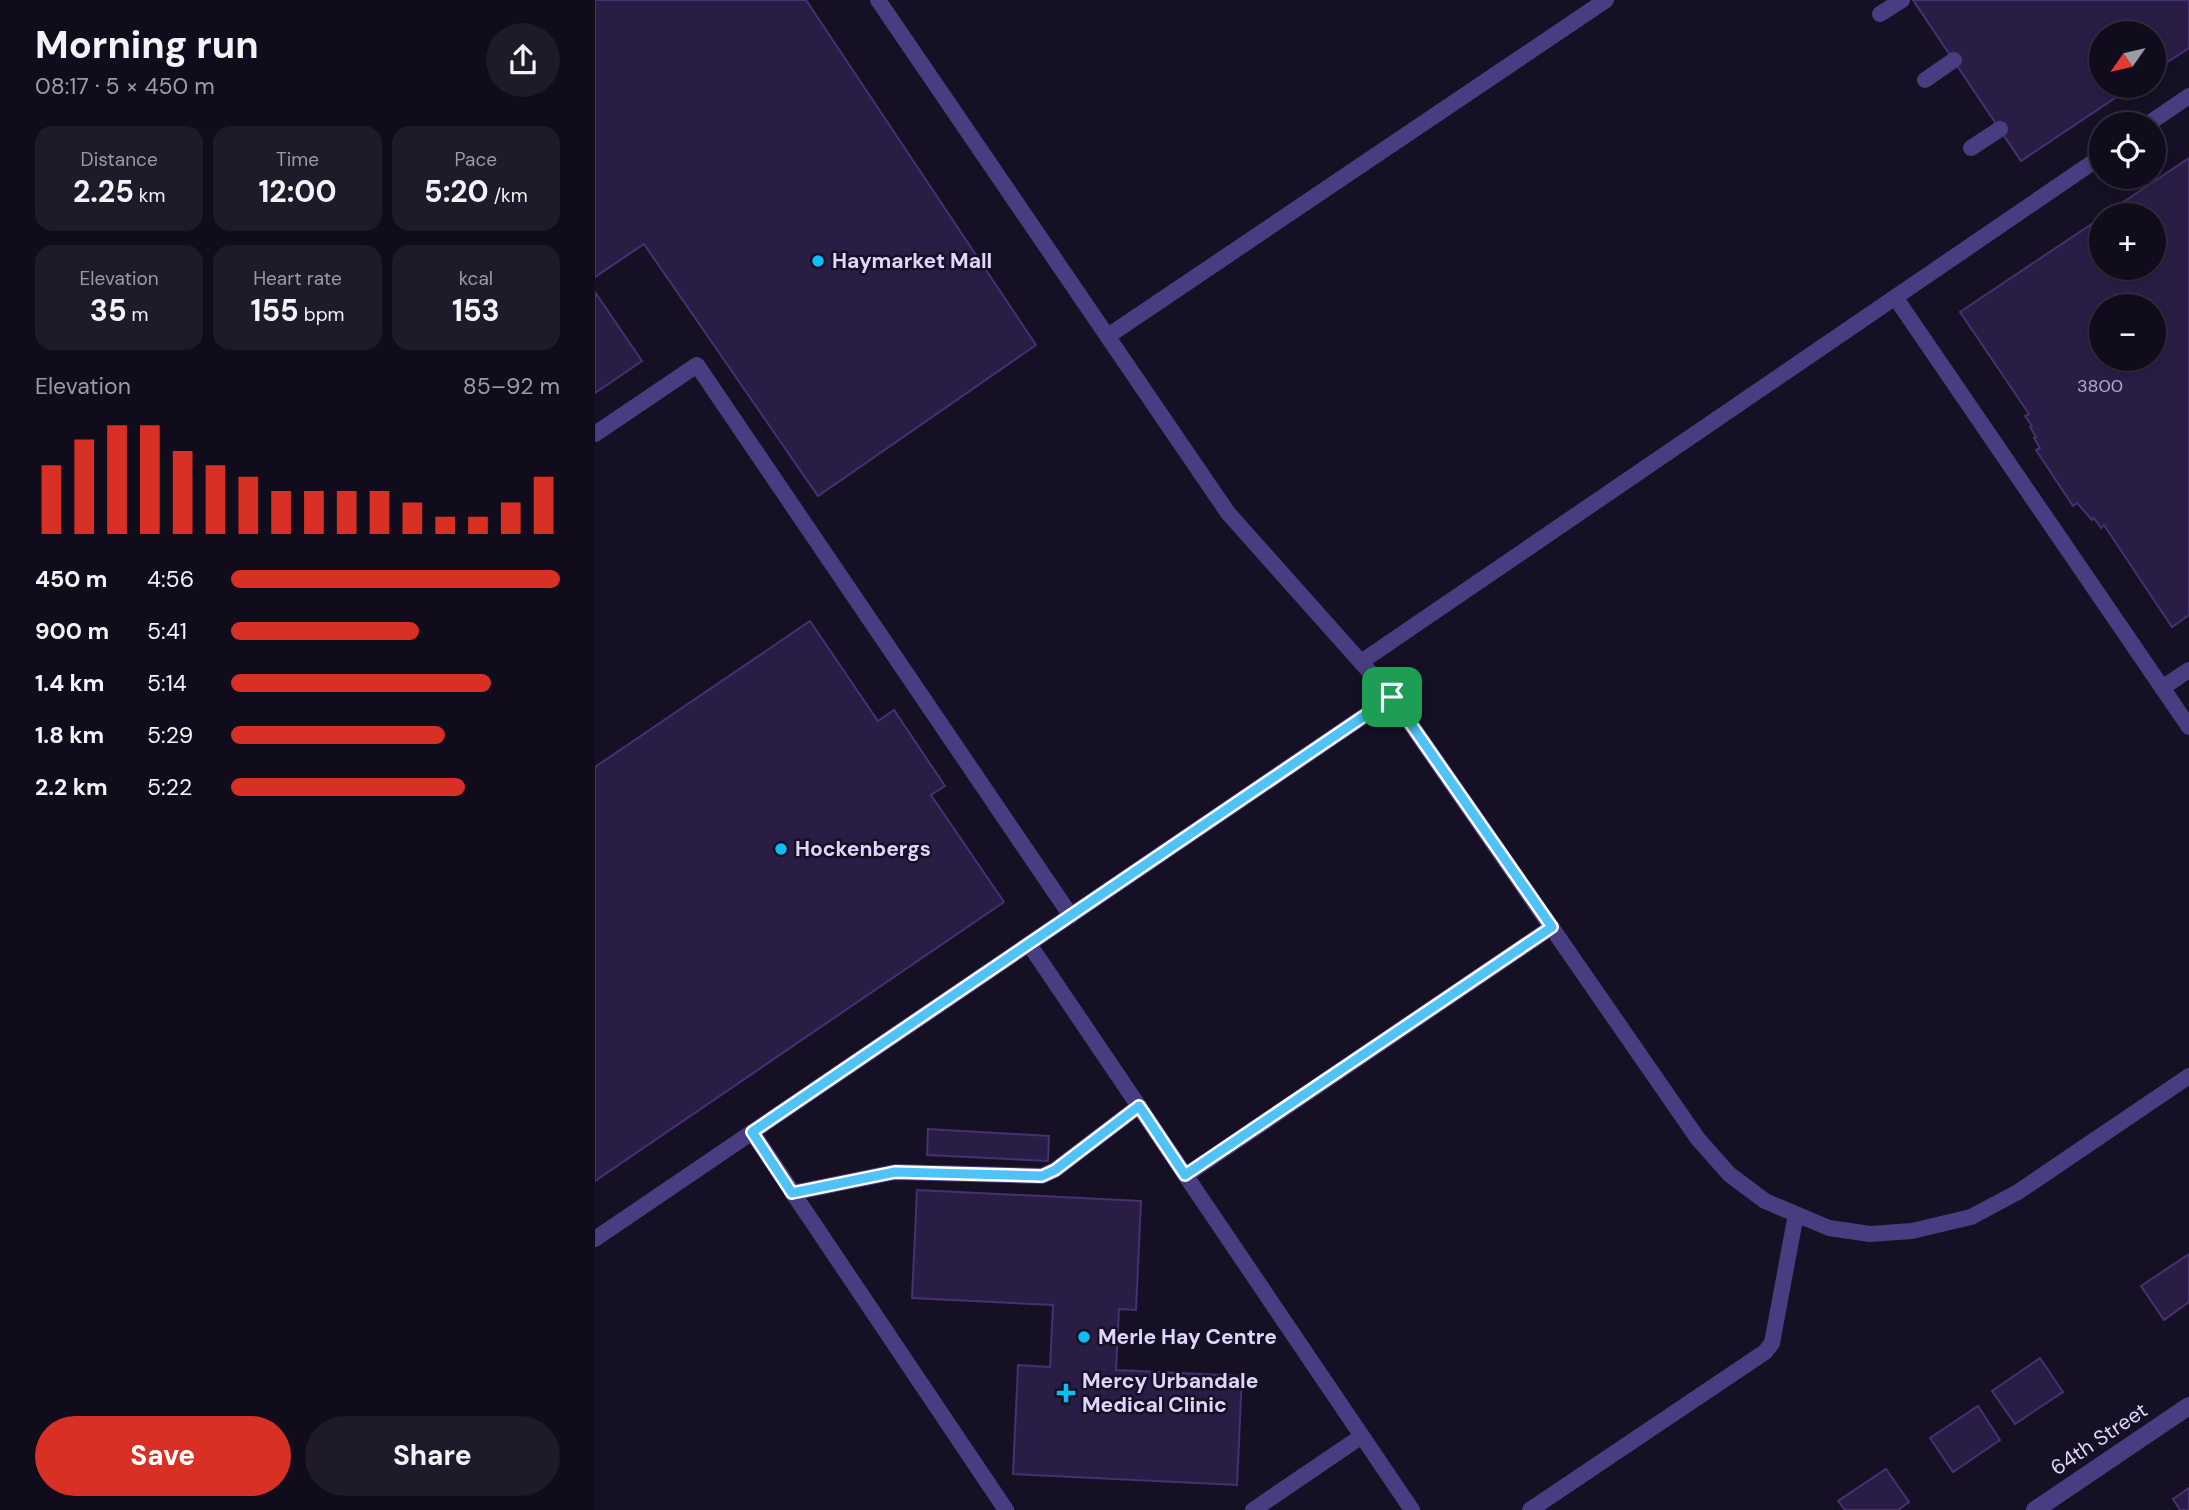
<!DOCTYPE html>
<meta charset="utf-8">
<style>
body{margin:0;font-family:"DM Sans",sans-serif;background:#1e1a29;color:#f1f3f6;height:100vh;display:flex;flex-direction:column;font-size:26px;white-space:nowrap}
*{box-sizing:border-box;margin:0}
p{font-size:23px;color:#9c9ba3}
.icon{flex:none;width:38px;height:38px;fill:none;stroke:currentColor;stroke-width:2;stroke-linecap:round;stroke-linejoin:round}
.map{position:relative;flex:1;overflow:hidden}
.side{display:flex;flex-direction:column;background:#100c1c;width:595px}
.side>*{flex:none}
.needle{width:46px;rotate:236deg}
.fabs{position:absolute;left:1494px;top:21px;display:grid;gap:14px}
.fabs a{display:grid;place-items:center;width:77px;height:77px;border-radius:50%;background:#100c1c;box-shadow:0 4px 10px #0003,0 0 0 2px #302c3b;font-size:35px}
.pin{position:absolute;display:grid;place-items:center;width:60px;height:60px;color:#fff;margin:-30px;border-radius:14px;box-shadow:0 4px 10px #0006}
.round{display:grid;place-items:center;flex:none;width:74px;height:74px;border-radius:37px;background:#1e1a29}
.head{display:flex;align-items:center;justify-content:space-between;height:119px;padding:0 35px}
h1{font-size:38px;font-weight:700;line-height:52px}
.metrics{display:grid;grid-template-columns:repeat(3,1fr);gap:10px;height:119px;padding:7px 35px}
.metrics div{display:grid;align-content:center;border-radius:18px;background:#1e1a29;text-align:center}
.metrics b{font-size:30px;font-weight:700}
.metrics small{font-size:19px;font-weight:400}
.metrics p{font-size:19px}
.chart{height:196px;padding:14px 35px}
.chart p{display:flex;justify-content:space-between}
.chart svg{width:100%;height:126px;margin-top:7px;stroke:#d93025;stroke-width:6}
.action{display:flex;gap:14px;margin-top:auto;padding:14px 35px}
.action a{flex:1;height:80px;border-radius:42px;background:#d93025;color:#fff;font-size:28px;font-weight:700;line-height:80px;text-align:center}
.action a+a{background:#1e1a29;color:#f1f3f6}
ul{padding:0 35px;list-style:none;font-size:23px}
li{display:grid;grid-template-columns:112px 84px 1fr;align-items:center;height:52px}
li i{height:18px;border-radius:9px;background:#d93025}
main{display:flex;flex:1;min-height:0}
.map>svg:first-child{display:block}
.building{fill:#2a1d45;stroke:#453070;stroke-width:2;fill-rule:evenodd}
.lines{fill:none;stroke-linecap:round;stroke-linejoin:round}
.service{stroke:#493d82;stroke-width:16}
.minor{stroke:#493d82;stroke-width:18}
.route-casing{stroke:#fff;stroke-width:14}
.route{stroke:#4fc3f7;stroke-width:9}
.poi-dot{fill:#0bbff4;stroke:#161025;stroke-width:2.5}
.labels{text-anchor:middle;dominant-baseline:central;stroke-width:5;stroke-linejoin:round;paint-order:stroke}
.number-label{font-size:18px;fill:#b2a8cf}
.poi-label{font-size:21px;font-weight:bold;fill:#dfd6fd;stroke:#161025;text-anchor:start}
.street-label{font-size:21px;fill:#dfd6fd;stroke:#161025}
</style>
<main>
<section class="side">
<div class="head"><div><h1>Morning run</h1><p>08:17 · 5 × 450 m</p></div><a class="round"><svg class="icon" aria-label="share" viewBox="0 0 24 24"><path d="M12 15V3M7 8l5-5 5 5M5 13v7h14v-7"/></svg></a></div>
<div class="metrics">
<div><p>Distance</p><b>2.25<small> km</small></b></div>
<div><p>Time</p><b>12:00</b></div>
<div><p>Pace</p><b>5:20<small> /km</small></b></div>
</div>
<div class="metrics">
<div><p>Elevation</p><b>35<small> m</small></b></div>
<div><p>Heart rate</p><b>155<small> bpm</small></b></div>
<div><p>kcal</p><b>153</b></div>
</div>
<div class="chart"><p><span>Elevation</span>85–92 m</p>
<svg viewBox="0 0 160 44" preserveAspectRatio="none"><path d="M5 44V20M15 44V11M25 44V6M35 44V6M45 44V15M55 44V20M65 44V24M75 44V29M85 44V29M95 44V29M105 44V29M115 44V33M125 44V38M135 44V38M145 44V33M155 44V24"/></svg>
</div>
<ul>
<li><b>450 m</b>4:56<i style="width:100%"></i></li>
<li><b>900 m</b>5:41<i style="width:57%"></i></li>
<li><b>1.4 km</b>5:14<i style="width:79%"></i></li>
<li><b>1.8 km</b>5:29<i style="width:65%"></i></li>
<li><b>2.2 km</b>5:22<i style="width:71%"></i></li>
</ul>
<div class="action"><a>Save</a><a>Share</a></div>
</section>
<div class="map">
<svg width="1594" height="1510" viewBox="0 0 1594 1510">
<rect width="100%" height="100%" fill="#161025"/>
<path class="building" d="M0 0H211L441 345 223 496 49 244 0 277Z
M1318 0H1594V48L1559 71V33H1507V86H1538L1426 161Z
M1594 158V615L1577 627 1509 525 1506 528 1499 518 1497 520 1482 503 1478 506 1441 450 1445 448 1439 438 1441 437 1435 427 1437 426 1430 416 1434 414 1365 312 1507 217V268H1559V215H1509ZM1507 306H1559V359H1507Z
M0 292 47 361 0 393Z
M215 621 283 721 299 710 350 786 336 795 409 902 0 1181V767Z
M333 1129 454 1136 453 1161 332 1155Z
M322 1190 546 1201 541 1310 524 1309 521 1370 647 1376 642 1485 418 1474 423 1365 455 1367 458 1305 317 1298Z
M1594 1254V1302L1569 1320 1546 1286Z
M1445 1358 1468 1392 1420 1424 1397 1391Z
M1383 1406 1405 1440 1358 1472 1335 1438Z
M1291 1469 1314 1502 1303 1510H1250L1243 1501Z
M1594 1488V1510H1585L1578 1499Z"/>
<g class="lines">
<path class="service" d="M283 0 633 513 797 697 1103 1139 1134 1174 1170 1201 1234 1228 1275 1234 1317 1231 1376 1217 1423 1192 1594 1076
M1285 14 1307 0
M1330 80 1359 60
M1553 124 1594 96
M1376 148 1405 129
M1300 297 1594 727
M513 336 1011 0
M0 434 102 365 476 916
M766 662 1507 156
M1567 688 1594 670
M434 944 817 1510
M157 1132 411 1510
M591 1175 957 927
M197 1193 300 1172 447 1176 460 1170 544 1106
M0 1239 797 697
M658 1510 767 1436
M935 1510 1170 1352 1177 1343 1201 1214"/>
<path class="minor" d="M1440 1510 1594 1406"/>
</g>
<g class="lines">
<defs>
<path id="route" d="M797 697 957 927 590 1175 544 1106 460 1170 447 1176 300 1172 197 1193 157 1132Z"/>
</defs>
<use href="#route" class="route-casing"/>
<use href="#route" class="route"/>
</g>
<g class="poi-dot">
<circle cx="223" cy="261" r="7"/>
<circle cx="186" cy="849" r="7"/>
<circle cx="489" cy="1337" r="7"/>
<path d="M467.5 1382.5h7v7h7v7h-7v7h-7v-7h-7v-7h7z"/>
</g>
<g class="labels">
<g class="number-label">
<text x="1505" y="386">3800</text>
</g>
<g class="poi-label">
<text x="237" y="261">Haymarket Mall</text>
<text x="200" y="849">Hockenbergs</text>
<text x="503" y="1337">Merle Hay Centre</text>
<text x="487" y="1381">Mercy Urbandale<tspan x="487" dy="24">Medical Clinic</tspan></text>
</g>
<g class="street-label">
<text transform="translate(1504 1439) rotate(-34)">64th Street</text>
</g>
</g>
</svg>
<div class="fabs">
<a><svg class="needle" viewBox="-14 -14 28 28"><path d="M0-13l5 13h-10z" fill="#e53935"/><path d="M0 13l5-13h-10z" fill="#9c9ba3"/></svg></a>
<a><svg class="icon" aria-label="locate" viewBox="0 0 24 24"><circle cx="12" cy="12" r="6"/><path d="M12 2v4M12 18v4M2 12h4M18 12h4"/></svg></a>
<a>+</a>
<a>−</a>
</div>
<div class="pin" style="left:797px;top:697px;background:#1e9e55"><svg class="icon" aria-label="arrive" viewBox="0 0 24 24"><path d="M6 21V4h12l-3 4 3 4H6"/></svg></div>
</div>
</main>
